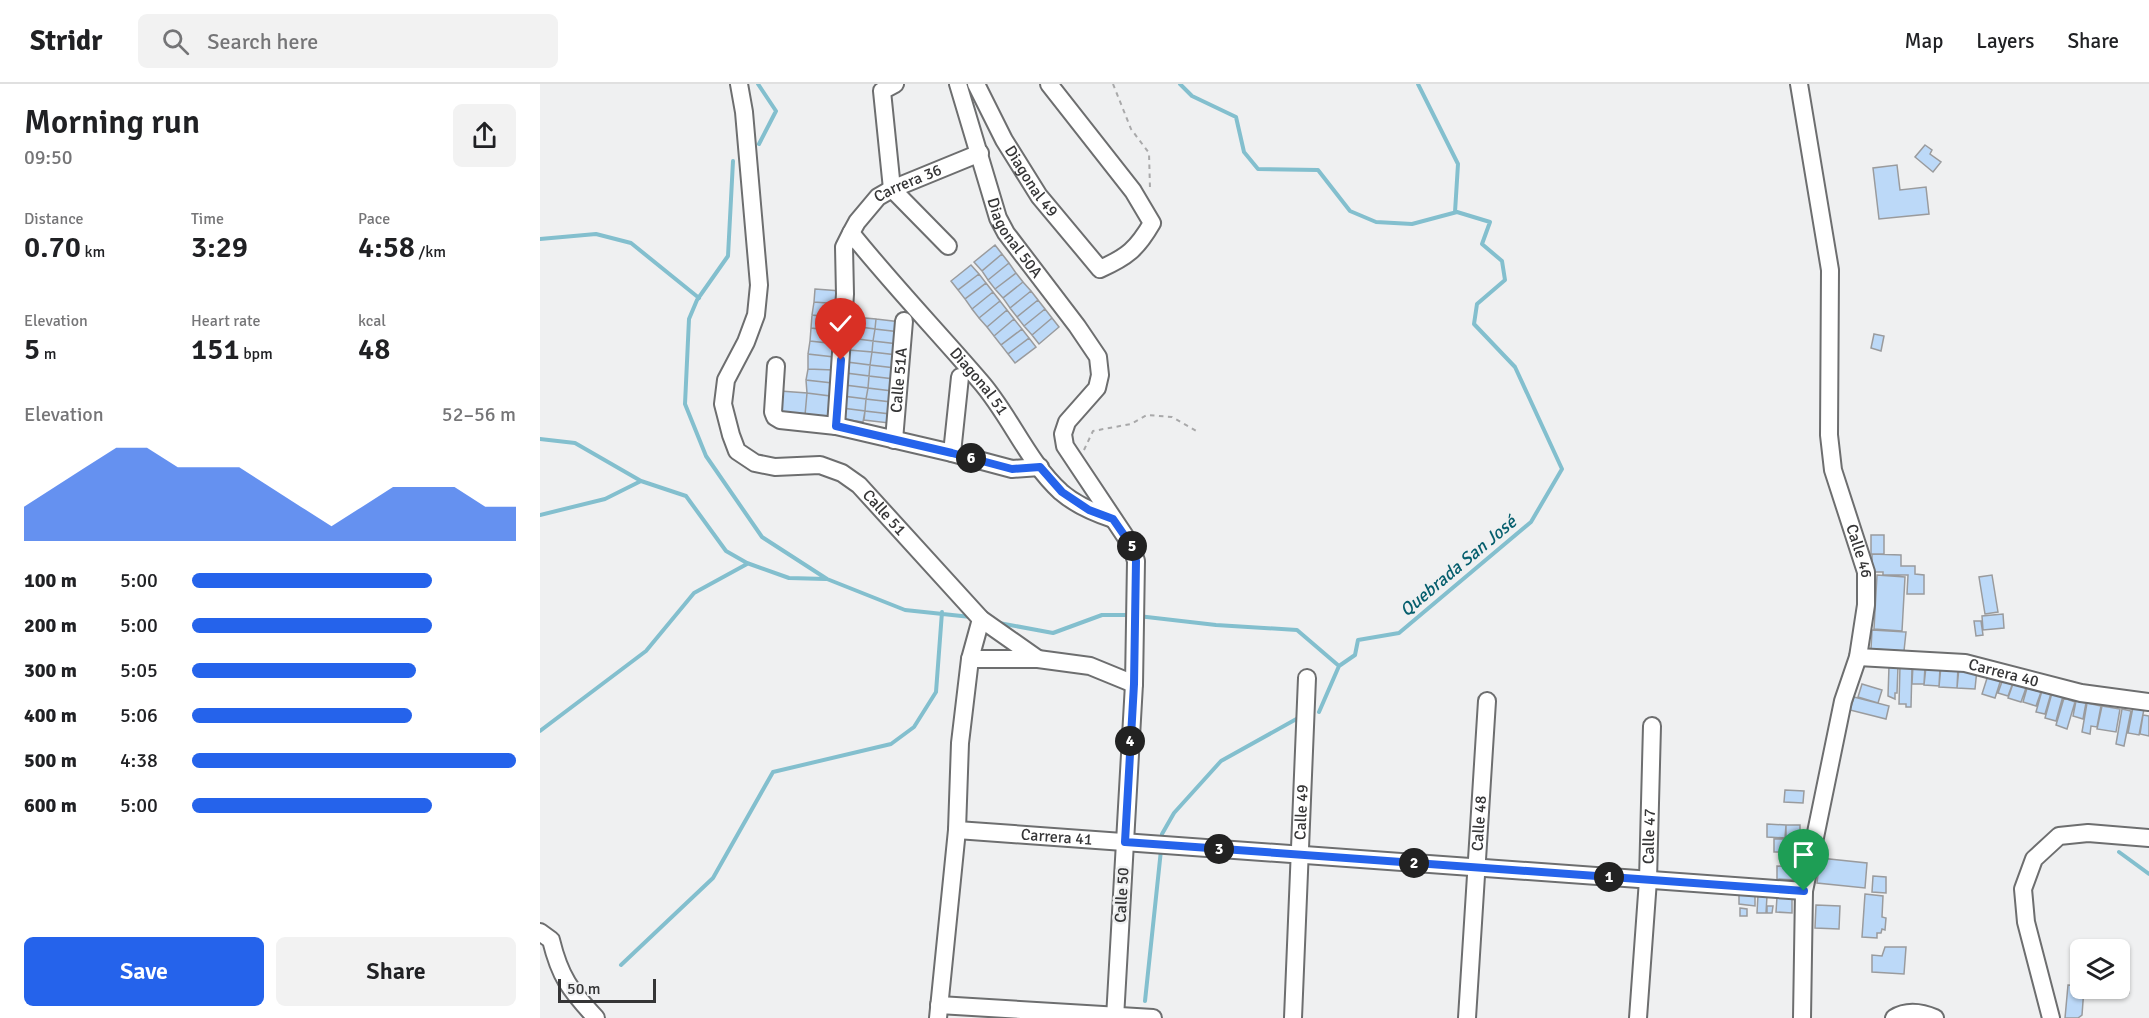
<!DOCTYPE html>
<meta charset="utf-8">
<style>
body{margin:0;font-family:Signika,sans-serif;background:#f2f2f2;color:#202124;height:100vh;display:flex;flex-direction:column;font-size:22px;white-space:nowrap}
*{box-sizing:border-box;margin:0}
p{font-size:20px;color:#757577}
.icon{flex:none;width:33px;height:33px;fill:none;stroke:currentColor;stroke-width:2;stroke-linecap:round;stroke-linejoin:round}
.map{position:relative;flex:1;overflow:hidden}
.drawer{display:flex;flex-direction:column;background:#fff;width:540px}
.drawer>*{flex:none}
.controls{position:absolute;left:1530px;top:855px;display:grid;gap:12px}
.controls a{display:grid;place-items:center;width:60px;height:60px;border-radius:9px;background:#fff;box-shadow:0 2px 4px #0004;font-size:30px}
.scale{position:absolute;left:18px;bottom:15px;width:98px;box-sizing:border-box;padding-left:6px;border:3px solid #353536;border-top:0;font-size:16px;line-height:21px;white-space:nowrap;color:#353536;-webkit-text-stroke:4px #eff0f1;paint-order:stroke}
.pin{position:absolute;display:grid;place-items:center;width:51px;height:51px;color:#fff;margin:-62px -26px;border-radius:50% 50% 50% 0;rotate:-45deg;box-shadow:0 0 6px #0007}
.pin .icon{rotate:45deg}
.km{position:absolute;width:30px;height:30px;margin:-15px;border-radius:50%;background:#222;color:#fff;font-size:16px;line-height:30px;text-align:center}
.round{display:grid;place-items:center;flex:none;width:63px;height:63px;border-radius:9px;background:#f2f2f2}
.overview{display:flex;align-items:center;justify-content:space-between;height:102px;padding:0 24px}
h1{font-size:33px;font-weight:600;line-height:45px}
.metrics{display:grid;grid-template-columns:repeat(3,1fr);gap:9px;height:102px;padding:6px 24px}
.metrics div{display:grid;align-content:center}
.metrics b{font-size:30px;font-weight:600}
.metrics small{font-size:16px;font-weight:400}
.metrics p{font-size:16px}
.chart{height:168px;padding:12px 24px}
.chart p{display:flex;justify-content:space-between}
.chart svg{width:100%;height:108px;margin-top:6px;fill:#2563eb;opacity:.7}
.cta{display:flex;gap:12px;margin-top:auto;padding:12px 24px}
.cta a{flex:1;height:69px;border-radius:9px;background:#2563eb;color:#fff;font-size:24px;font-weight:600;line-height:69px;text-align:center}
.cta a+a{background:#f2f2f2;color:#202124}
ul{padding:0 24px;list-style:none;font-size:20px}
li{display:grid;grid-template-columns:96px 72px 1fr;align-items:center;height:45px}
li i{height:15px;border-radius:8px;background:#2563eb}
header{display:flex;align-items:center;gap:36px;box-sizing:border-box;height:84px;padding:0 30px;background:#fff;border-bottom:2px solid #e0e0e0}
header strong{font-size:28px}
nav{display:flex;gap:33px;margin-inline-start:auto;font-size:21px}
.search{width:420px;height:54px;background:#f2f2f2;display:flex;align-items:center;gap:15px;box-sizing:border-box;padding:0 21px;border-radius:9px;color:#757577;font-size:22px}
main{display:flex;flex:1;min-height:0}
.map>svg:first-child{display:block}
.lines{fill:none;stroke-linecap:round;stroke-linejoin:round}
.stream{stroke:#83bfce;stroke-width:4}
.building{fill:#bcd9f8;stroke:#9a9b9d;stroke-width:1.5}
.minor-casing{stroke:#6d6e6f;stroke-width:20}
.path{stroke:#a9a9aa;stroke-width:2;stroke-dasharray:4.5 4.5;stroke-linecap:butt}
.minor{stroke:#fff;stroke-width:16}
.route-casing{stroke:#fff;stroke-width:12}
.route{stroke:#2563eb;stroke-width:8}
.labels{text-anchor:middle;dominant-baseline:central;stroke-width:5;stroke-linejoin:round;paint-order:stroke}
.street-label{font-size:16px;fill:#353536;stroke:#eff0f1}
.water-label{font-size:18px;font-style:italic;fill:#055e6d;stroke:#eff0f1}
</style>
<header>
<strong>Stridr</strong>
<div class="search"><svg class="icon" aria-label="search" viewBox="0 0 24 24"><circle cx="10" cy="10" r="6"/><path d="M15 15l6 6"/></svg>Search here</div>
<nav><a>Map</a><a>Layers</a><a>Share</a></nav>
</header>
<main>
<section class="drawer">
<div class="overview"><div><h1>Morning run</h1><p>09:50</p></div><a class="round"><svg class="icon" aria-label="share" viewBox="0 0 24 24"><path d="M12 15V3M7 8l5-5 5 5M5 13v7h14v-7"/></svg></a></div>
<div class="metrics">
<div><p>Distance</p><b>0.70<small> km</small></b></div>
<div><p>Time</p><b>3:29</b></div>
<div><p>Pace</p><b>4:58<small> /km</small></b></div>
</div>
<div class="metrics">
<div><p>Elevation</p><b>5<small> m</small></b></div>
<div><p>Heart rate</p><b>151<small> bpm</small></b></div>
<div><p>kcal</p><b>48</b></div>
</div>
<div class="chart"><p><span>Elevation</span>52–56 m</p>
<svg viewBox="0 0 160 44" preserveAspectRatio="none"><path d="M0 44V30L10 22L20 14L30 6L40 6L50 14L60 14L70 14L80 22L90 30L100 38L110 30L120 22L130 22L140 22L150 30L160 30V44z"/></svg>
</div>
<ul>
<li><b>100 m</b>5:00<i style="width:74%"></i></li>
<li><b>200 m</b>5:00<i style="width:74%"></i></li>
<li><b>300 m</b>5:05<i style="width:69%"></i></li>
<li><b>400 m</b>5:06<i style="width:68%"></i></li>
<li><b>500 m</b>4:38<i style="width:100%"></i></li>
<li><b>600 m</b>5:00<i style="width:74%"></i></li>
</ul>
<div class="cta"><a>Save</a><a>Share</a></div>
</section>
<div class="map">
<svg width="1609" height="934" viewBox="0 0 1609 934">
<rect width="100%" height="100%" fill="#eff0f1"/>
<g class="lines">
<path class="stream" d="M218 0 236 27 219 60
M640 0 652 12 696 33 704 68 718 85 778 86 810 127 836 138 872 140 917 128 950 138 942 160 962 177 965 196 937 220 934 240 975 283 1022 385 991 438 859 549 818 556 815 571 799 582 779 628
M878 0 918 80 915 128
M193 77 188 172 157 216 149 235 145 320 166 372 222 453 287 495 365 526 431 533
M0 155 56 150 91 159 159 214
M0 355 35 359 101 397 146 412 186 467 207 479 249 494 286 495
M0 431 65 415 101 397
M598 532 676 541 757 546 799 582
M459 539 513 549 562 531H591
M0 647 106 567 154 509 207 480
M622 750 634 729 681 677 760 633
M1579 768 1609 790
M81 881 173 794 233 688 351 660 374 643 396 608 402 528
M605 917 621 766"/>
</g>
<path class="building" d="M1385 61 1392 66 1390 70 1401 78 1393 88 1375 73Z
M1357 81 1360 106 1386 103 1389 130 1339 135 1333 84Z
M455 161 462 170 442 187 434 178Z
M462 170 469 179 448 196 442 187Z
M469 179 476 189 455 205 448 196Z
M431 181 439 190 418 206 411 197Z
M476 189 483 198 463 214 455 205Z
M439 190 446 199 425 215 418 206Z
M483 198 491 207 470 224 463 214Z
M446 199 453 208 432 225 425 215Z
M275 205 301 207 300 220 274 218Z
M491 207 498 216 477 233 470 224Z
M453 208 460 217 439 234 432 225Z
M498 216 505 225 484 242 477 233Z
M460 217 467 226 447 243 439 234Z
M274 218 300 220 298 234 272 231Z
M505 225 512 234 492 251 484 242Z
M467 226 474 235 454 252 447 243Z
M272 231 298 234 297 247 271 244Z
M313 233 336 235 335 245 312 242Z
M512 234 519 243 499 260 492 251Z
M336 235 361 238 360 248 335 245Z
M474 235 482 245 461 261 454 252Z
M312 242 335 245 333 257 310 254Z
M271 244 297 247 296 260 270 257Z
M335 245 360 248 358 260 333 257Z
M482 245 489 254 468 270 461 261Z
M1334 250 1344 252 1341 267 1331 264Z
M310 254 333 257 332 268 309 266Z
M489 254 496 263 475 279 468 270Z
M270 257 296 260 294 273 268 270Z
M333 257 358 260 357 271 332 268Z
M309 266 332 268 330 281 307 278Z
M332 268 357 271 355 284 330 281Z
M268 270 294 273 293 286 268 285Z
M307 278 330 281 329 292 306 289Z
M330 281 355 284 354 295 329 292Z
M268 285 293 286 292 299 266 296Z
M306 289 329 292 328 304 305 301Z
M329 292 354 295 352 307 328 304Z
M266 296 292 299 290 312 267 309Z
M305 301 328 304 326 315 303 312Z
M328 304 352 307 351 318 326 315Z
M240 307 267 309 265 331 238 328Z
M267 309 290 312 289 333 265 331Z
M303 312 326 315 325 327 302 324Z
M326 315 351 318 350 330 325 327Z
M302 324 325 327 323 338 301 335Z
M325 327 350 330 349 339 324 336Z
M1331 451H1344V470H1331Z
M1332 470 1361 471V482H1375V490L1384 491V510H1367L1368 491H1343V488H1332Z
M1337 491 1365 493 1362 547 1334 545Z
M1452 491 1458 528 1445 530 1439 493Z
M1463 530 1464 544 1443 546 1442 532Z
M1434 537H1441L1443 551 1436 552Z
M1332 546 1366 548 1364 567 1331 565Z
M1373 581 1385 582 1384 600H1372Z
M1349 582H1358L1357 609H1355V615L1348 612Z
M1360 582 1372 583 1371 623H1366V620H1359Z
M1401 582 1418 583 1417 604 1399 603Z
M1386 583 1400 584 1399 602 1384 601Z
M1419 584 1437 585 1435 605 1417 604Z
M1449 588 1462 592 1455 614 1442 610Z
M1464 592 1474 596 1468 612 1458 609Z
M1474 597 1487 601 1481 618 1468 614Z
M1322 600 1342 606 1338 619 1318 613Z
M1503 603 1512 606 1505 630 1496 628Z
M1487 604 1501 608 1496 622 1483 618Z
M1512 609 1523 612 1516 637 1505 634Z
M1314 613 1349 622 1346 635 1310 626Z
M1524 614 1535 618 1527 645 1516 641Z
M1536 617 1546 619 1543 635 1533 632Z
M1547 619 1561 622 1557 643 1551 642 1550 650 1542 648Z
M1562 622 1580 625 1576 648 1557 645Z
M1593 623 1604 625 1599 651 1588 649Z
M1582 625 1591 627 1584 662 1576 660Z
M1603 631 1609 632V652L1600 650Z
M1245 706 1264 707 1263 719 1244 718Z
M1227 740 1246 741V754L1227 753Z
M1246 741H1260V754H1245Z
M1234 755H1245V768H1234Z
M1246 755H1257V768H1246Z
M1280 774 1327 779 1325 804 1277 799Z
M1237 782 1258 783 1257 796 1237 795Z
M1333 792 1346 793V809L1332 808Z
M1199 810 1215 811V822L1199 820Z
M1325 810 1343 812 1342 833 1346 834 1345 846 1342 845 1341 849H1337V854L1322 853Z
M1218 811 1227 812 1226 829H1217Z
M1237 813H1252V829L1236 828Z
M1276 821 1300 822 1299 845 1275 844Z
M1227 822H1233L1232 829H1227Z
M1200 824 1207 825V832H1200Z
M1345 863H1366L1364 890 1332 888V871L1342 872Z
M1586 886 1589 909 1580 911V887Z
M1528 901 1540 902V904H1544L1542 931 1538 934H1525Z"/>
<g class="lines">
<defs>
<g id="minor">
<path id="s1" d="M199 0 204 28 219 201 216 231 206 258 186 296 183 320 191 351 197 367 215 379 235 383 280 381 302 389 319 401 441 535 498 575"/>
<path d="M355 0 342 7 352 105 408 162"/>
<path id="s2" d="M418 0 458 134 466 149 537 242 558 273 560 291 557 304 527 338 523 350 525 362 591 461 596 477 594 600 575 934"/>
<path id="s3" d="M436 0 464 56 499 112 560 185C587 173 597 165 612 139L593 107 509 0"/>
<path id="s4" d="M1259 0 1290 186 1289 351 1293 386 1326 488V521L1318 573 1303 617 1264 807 1262 934"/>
<path id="s5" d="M311 149C352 200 397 247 440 297 470 331 487 377 521 408 536 421 555 429 573 435"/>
<path d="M236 282 233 328 235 333 240 336 296 342 412 369 472 385 500 383"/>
<path id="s6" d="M296 342 305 210 304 163 311 149 317 138 338 113 352 105 440 69"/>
<path id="s7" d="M354 356 364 237"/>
<path d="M412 369 420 293"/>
<path id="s8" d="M1318 573 1425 579 1541 609 1609 618"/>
<path d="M430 575H498L550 582 594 600"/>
<path id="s9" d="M417 746 1264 807"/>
<path d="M0 848 11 856C20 893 30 906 56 934"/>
<path d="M399 921 613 934"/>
<path d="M398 934 417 746 420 659 430 575 441 535"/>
<path id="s10" d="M753 934 767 594"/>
<path id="s11" d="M927 934 947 617"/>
<path id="s12" d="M1098 934 1108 796 1112 642"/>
<path d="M1354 934C1367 926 1381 928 1395 934"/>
<path d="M1511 934 1486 838 1483 805 1494 775 1519 752 1548 749 1609 754"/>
</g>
</defs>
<use href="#minor" class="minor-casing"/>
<path class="path" d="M573 0 591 45 609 69 610 105
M544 366 553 347 591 340 607 331 632 333 658 348"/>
<use href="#minor" class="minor"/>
</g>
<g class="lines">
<defs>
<path id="route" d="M301 276 296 342 412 369 472 385 500 383 522 408 549 426 573 435 591 461 596 477 594 600 585 758 1264 807"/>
</defs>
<use href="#route" class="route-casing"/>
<use href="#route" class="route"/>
</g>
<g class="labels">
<g class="street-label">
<text stroke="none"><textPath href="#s3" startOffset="112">Diagonal 49</textPath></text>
<text stroke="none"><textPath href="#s6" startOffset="273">Carrera 36</textPath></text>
<text stroke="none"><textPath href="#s2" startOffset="165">Diagonal 50A</textPath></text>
<text stroke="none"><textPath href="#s7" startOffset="60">Calle 51A</textPath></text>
<text stroke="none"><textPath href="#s5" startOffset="196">Diagonal 51</textPath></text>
<text stroke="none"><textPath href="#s1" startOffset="546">Calle 51</textPath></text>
<text stroke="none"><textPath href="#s4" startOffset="474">Calle 46</textPath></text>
<text stroke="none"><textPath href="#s8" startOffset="147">Carrera 40</textPath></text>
<text stroke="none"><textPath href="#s10" startOffset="206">Calle 49</textPath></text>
<text stroke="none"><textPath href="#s11" startOffset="195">Calle 48</textPath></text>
<text stroke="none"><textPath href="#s12" startOffset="182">Calle 47</textPath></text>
<text stroke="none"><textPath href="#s9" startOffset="100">Carrera 41</textPath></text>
<text transform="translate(582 811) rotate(-87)">Calle 50</text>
</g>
<g class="water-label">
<text transform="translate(918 482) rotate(-40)">Quebrada San José</text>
</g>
</g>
</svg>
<div class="controls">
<a><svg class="icon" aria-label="layers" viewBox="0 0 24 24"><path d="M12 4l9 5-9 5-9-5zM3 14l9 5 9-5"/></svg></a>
</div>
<div class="scale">50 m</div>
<div class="pin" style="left:1264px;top:807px;background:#1e9e55"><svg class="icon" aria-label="arrive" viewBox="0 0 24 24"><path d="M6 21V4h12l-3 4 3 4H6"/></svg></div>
<div class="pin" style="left:301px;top:276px;background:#d93025"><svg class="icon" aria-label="check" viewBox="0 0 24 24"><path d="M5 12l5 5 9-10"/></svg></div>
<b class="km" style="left:1069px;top:793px">1</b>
<b class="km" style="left:874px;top:779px">2</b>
<b class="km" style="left:679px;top:765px">3</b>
<b class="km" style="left:590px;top:657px">4</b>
<b class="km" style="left:592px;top:462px">5</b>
<b class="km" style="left:431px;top:374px">6</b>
</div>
</main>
